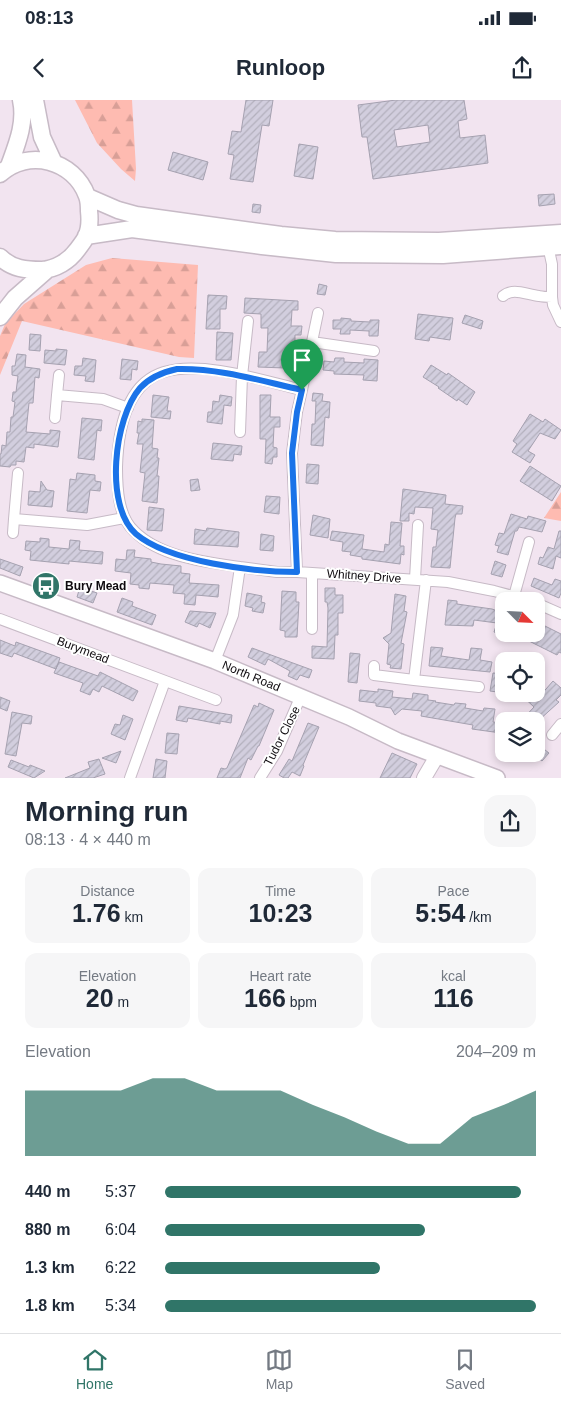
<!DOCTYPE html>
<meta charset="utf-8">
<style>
body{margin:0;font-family:Arial,sans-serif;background:#f6f6f7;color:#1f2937;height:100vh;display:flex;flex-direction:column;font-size:19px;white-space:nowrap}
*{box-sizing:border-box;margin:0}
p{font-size:16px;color:#747a83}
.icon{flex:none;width:28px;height:28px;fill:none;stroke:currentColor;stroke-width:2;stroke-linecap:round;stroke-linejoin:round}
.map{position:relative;height:678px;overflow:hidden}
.details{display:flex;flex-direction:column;background:#fff;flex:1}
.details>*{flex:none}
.needle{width:32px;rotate:114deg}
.buttons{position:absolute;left:495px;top:492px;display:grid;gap:10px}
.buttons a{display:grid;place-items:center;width:50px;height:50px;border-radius:10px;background:#fff;box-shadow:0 2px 8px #0003;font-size:25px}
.pin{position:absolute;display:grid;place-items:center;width:42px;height:42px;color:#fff;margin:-51px -21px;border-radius:50% 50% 50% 0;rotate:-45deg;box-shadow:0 0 5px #0007}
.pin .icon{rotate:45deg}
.round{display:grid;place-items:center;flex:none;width:52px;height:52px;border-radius:15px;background:#f6f6f7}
.head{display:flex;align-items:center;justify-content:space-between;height:85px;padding:0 25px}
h1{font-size:28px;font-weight:600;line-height:38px}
.metrics{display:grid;grid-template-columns:repeat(3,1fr);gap:8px;height:85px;padding:5px 25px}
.metrics div{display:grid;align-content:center;border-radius:12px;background:#f6f6f7;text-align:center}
.metrics b{font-size:25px;font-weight:600}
.metrics small{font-size:14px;font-weight:400}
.metrics p{font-size:14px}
.chart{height:140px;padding:10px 25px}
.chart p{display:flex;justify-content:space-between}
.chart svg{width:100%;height:90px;margin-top:5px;fill:#307568;opacity:.7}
ul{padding:0 25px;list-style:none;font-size:16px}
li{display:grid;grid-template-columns:80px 60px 1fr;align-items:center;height:38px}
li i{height:12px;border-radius:6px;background:#307568}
.status{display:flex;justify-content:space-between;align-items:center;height:35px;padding:0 25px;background:#fff;direction:ltr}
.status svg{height:14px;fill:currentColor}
header{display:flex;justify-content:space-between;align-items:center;height:65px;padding:0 25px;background:#fff;font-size:22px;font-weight:600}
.dock{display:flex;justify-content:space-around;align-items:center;height:70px;border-top:1px solid #e0e1e3;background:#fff;font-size:14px;color:#747a83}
.dock a{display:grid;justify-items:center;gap:2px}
.dock .on{color:#307568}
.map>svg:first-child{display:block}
.forest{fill:url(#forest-firs)}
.building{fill:url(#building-hatch);stroke:#a5a1b0;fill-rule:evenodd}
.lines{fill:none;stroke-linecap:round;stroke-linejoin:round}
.minor-casing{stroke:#c7bac6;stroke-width:12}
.tertiary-casing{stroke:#c7bac6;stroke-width:16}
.secondary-casing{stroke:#c7bac6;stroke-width:18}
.primary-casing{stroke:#c7bac6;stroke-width:19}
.minor{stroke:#fff;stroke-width:10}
.tertiary{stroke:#fff;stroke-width:14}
.secondary{stroke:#fff;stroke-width:15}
.primary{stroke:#fff;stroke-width:16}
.route-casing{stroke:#fff;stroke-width:10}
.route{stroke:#1a73e8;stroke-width:6}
.labels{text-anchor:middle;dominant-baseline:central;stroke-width:4;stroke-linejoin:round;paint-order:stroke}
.street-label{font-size:12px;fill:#0e0a0e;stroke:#fff}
.poi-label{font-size:12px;font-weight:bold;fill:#0e0a0e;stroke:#fff;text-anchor:start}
</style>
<div class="status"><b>08:13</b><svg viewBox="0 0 49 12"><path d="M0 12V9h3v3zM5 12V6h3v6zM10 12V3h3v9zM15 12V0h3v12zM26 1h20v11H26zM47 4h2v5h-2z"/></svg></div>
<header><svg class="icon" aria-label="back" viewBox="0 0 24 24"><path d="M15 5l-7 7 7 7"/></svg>Runloop<svg class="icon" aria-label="share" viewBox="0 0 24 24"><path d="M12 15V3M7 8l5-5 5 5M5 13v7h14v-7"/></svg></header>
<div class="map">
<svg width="561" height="678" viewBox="0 0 561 678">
<defs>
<pattern id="forest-firs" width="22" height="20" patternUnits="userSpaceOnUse" patternTransform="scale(1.25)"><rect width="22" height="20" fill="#febbb1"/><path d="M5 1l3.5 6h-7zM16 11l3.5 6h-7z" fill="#d89f97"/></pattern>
<pattern id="building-hatch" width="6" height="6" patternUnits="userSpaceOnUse" patternTransform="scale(1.25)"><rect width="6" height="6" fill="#d2cede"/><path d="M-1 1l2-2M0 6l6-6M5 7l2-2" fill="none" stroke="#b3b0bd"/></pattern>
</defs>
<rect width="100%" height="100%" fill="#f2e4f0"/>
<path class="forest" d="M75 0H132L136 69 135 81 121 69 97 43Z
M112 158 198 165 194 258 179 257 22 221 0 275V236L5 224 24 204 86 165Z
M561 392V421L544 418Z"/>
<path class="building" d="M246 0H273L269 26 262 25 253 82 230 79 234 55 228 54 232 31 241 32Z
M396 0H464L467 19 458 21 460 38 485 35 488 63 373 79 367 37H362L358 5ZM428 25 430 42 397 47 394 30Z
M299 44 318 47 313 79 294 76Z
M173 52 208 62 203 80 168 70Z
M554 94 555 104 539 106 538 95Z
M253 104 261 105 260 113 252 112Z
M319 184 327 186 325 195 317 194Z
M208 195 227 196 226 209H220V229H206Z
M245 198 298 201V210H292L291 226H302L301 235H295V254H290L289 266H285V268L258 267 259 252H267L268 228H261V214L244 213Z
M418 214 453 218 450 240 430 237 429 241 415 239Z
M465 215 483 221 481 229 462 223Z
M341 218 351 219V221L370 222V220H379L378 236H369V231L350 230V234H340L341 229H333V220H341Z
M217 232 233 233 231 260H216Z
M30 234 41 235 40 251 29 250Z
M56 249 67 250 65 265 44 263 45 250 56 251Z
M17 254 26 255 25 267 40 269 39 278 35 277 33 303H29L26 332 50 334V330L60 331 58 347 34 344V348L26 347 24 362 16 361V365H11L10 367 0 366V354H1L2 345 6 346 7 332H10L11 317H13L15 302 12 301 13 292H16L18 276 12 275V266H15Z
M83 258 96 260 94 282 85 281 86 276 74 275 75 266H82Z
M335 258H344V262L364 263V259L378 260 377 281 363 280 364 275 334 274V271L323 270 324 261 334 262Z
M122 259 138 261 137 270 132 269 131 280 120 279Z
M431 265 447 275 448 273 475 292 467 305 458 299 457 301 438 288 439 287 423 277Z
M313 293 323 294 322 301 330 302 329 318 325 317 323 346 311 345 312 324H315L316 301H312Z
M153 295 169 297 167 311H171L170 319 151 317Z
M220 295 232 297 231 306 224 305 222 324 207 322 208 312H212L213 301 219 302Z
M260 295H271L270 317H280V327H274L273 347 277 348V357H273L272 364 265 363 266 339H260Z
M530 314 543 322 545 319 561 330 555 339 540 333 528 351 535 355 530 363 512 352 517 344 513 341Z
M82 318 102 320 101 331 97 330 94 360 78 358Z
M142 319 154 320 152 348 158 349 157 358H159L157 376H159L157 403 142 401 145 373 140 372 143 344H137L139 333H137L138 321 142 322Z
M213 343 242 346 241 355 234 354 233 361 211 359Z
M307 364 319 365 318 384 306 383Z
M530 366 561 386 552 401 520 381Z
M77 373 95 375V381L101 382 100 391 90 390 87 413 67 411 70 379 76 380Z
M198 379 200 390 191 391 190 380Z
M41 381 47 390 54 391 52 407 28 405 29 391 40 392Z
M403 389 446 395 445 404 463 406 462 414H456L455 418 450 468 431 467 433 447H436L438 430 431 429 433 408 415 407 414 414 409 413V421H400Z
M266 396 280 397 279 414 264 412Z
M149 407 164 409 162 431 147 430Z
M511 414 527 419 528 416 546 421 542 432 519 427 517 431H515L508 455 497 452 499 446 495 445 499 433 504 434Z
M313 415 330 419 328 438 310 435Z
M391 422 402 423 400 446H404V455L401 454 400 464 362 459V457L350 455 351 452 342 451 343 442 330 440 332 431 364 435 362 449 384 452 385 444 389 445Z
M207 428 239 432 238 447 194 444 195 429 206 431Z
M559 431H561V458L556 456 553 469 538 464 540 457 543 458 548 447 554 449Z
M261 434 274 436 273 451 260 450Z
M40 438 49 439V447L69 449 70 440 80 441 79 450 103 452 102 464 69 461V464L30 460 31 451 25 450 26 441 40 442Z
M127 450H135L134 457 151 459V462L161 464 181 466V473L190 474 189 483 219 485 218 497 196 495 195 505 184 504 185 494 173 493 174 485 150 483 149 489 139 488V485L130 484 131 473 115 471 116 459 126 460Z
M0 459 23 467 20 476 0 468Z
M495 461 506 465 502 477 491 474Z
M534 478 552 485 555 479 561 481V493L559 498 531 486Z
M80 487 97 493 93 503 77 497Z
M325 488H335V495H343V513H338V535H335L334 559 312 558V546L327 547 328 508 327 502H325Z
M282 491 296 492V502H299L297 537H285V531L280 530Z
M247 493 262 496 261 502 265 503 263 513 252 511 253 508 245 506Z
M395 494 406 496 404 511 407 512 401 543 404 544 401 569 390 568 391 565 387 564 389 544 383 538 391 533Z
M122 498 133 502 132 506 156 515 152 525 117 512Z
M448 500 457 501V504L492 509 500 512 502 507H504V535L494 532 497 523 474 520 473 526 445 525Z
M190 511 216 513 210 528 199 523 197 527 185 522Z
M539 523 561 534V553L559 552 557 555 515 534H536Z
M0 540 15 546 16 542 60 558 56 569 14 553 12 557 0 553Z
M431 547 443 548 441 556 469 560 471 548 482 549 480 560 492 562 490 572 429 566Z
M252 548 312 570 309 578 300 575 297 580 288 576 290 571 268 559 265 565 248 557Z
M350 553 360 554 357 583 348 582Z
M59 562 98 576 100 572 138 591 133 601 102 586 99 592 93 589 90 595 80 591 83 583 54 573Z
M493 573 504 574V593L490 591Z
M553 581 561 588V595L556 600 559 602 538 621H521L534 607 520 594H535L539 597Z
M378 589 393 591 392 597 412 599 413 593 428 595V600L436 601 435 602 454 605 455 603 466 604 465 608 483 611 484 608 495 609 493 622 502 623 501 633 472 629 473 625 421 616 422 611 402 609 395 615 391 608 376 606V603L359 601 360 590 378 592Z
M0 597 10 601 7 611 0 608Z
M259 603 274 610 259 646H258L251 660 248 658 240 678H217L221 668 225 669 227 668 254 605 258 607Z
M179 606 232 615 231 623 220 621V624L188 618 187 622 176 620Z
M12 612 32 616 31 624 22 623 16 656 5 654Z
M123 615 133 619 125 640 111 634 115 624 120 625Z
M308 623 319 627 303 665 304 666 300 676 292 672 288 678H284L279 675 289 659 292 661Z
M167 633 179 634 177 654 165 653Z
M536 643 549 653 542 661 536 656Z
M121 651 116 663 102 658Z
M392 653 417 664 410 678H380Z
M99 659 105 674 93 678H65L90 668 88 662Z
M156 659 167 661 165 678H153Z
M11 660 29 667 30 665 45 671 34 678 8 667Z"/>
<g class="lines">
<defs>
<path id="minor" d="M503 196C513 187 527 195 539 196 543 197 548 197 552 197V164L548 146
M552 197 553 205 561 222
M312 242 374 251
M302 290 318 213
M57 295 59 275
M55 318 57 295 103 299 128 308
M240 332 242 276 248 221
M18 373 14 419 87 425 124 418
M13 433 14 419
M240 467 277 472H297
M415 479 418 425
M426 480 414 580 479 587
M514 496 529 442
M536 503 561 514
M0 519 216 600
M312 529V473
M215 561 233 515 240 467C205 462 160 457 134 431 118 416 117 388 117 367 118 333 125 284 164 272 202 260 264 281 302 290L297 312 292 353 297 472 448 482 494 491 531 501
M374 566V575L414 580
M552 635 561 624
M130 678 165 581
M260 678 277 651 300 598"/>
<path id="tertiary" d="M424 678 437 656"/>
<g id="secondary">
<path id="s1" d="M0 483 215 561 349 617 398 641 497 678"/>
</g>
<path id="primary" d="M35 0 42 37 54 63
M9 66C17 44 26 23 21 0
M0 74C28 48 74 60 87 96 89 101 89 106 89 111 90 120 90 129 86 137 84 141 80 146 77 150 69 161 56 169 42 170 26 170 12 169 0 157
M88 97 118 110 136 115 281 135 335 140 439 141 561 133
M86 136 132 129 262 146 336 154 443 155 561 146
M0 217 15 198 48 169"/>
</defs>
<use href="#minor" class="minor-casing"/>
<use href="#tertiary" class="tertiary-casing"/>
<use href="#secondary" class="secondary-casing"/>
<use href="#primary" class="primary-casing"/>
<use href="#minor" class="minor"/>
<use href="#tertiary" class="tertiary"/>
<use href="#secondary" class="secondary"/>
<use href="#primary" class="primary"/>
</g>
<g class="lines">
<defs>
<path id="route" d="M177 269C220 268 261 281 302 290L297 312 292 353 297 472C254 472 169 462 136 434 104 406 114 318 140 288 150 277 163 272 177 269Z"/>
</defs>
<use href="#route" class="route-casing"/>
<use href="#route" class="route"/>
</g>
<defs>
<symbol id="bus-disc" viewBox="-11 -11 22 22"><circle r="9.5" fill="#307568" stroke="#fff"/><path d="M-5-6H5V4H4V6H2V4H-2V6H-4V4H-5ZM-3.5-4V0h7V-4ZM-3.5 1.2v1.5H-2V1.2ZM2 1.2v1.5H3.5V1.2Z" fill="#fff"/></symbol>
</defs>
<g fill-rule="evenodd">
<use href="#bus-disc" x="30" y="470" width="32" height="32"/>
</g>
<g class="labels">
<g class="street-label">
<text transform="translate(364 476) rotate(4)">Whitney Drive</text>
<text transform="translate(83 550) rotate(21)">Burymead</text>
<text stroke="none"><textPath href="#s1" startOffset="268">North Road</textPath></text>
<text transform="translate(282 636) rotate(-63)">Tudor Close</text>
</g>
<g class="poi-label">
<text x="65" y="486">Bury Mead</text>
</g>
</g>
</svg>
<div class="buttons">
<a><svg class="needle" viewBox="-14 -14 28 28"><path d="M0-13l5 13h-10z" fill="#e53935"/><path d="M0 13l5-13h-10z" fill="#747a83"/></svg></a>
<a><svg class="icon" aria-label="locate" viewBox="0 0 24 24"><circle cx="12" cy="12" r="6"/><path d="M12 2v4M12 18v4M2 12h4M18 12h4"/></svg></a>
<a><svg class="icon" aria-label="layers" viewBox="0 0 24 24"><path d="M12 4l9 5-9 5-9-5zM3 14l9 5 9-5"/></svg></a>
</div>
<div class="pin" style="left:302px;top:290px;background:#1e9e55"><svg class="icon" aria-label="arrive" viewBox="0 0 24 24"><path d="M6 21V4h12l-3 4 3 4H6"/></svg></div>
</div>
<section class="details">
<div class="head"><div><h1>Morning run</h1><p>08:13 · 4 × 440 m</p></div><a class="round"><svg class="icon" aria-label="share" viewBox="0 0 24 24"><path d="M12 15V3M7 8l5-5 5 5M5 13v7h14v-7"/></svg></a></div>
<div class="metrics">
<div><p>Distance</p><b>1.76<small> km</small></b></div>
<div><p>Time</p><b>10:23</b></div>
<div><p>Pace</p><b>5:54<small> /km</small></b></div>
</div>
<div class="metrics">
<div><p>Elevation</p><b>20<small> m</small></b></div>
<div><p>Heart rate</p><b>166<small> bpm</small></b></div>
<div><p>kcal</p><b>116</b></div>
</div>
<div class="chart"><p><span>Elevation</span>204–209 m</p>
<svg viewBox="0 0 160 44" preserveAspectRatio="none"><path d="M0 44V12L10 12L20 12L30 12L40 6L50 6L60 12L70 12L80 12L90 19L100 25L110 32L120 38L130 38L140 25L150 19L160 12V44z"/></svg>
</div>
<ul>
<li><b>440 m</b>5:37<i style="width:96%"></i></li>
<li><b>880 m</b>6:04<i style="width:70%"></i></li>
<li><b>1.3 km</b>6:22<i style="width:58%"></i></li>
<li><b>1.8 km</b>5:34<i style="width:100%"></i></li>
</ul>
</section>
<nav class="dock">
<a class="on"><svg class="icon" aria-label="home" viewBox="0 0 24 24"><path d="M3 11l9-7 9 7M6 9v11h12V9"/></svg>Home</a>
<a><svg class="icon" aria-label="map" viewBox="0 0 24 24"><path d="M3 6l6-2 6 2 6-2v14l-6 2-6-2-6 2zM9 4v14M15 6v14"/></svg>Map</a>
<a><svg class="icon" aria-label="saved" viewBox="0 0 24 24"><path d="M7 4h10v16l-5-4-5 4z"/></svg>Saved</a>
</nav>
